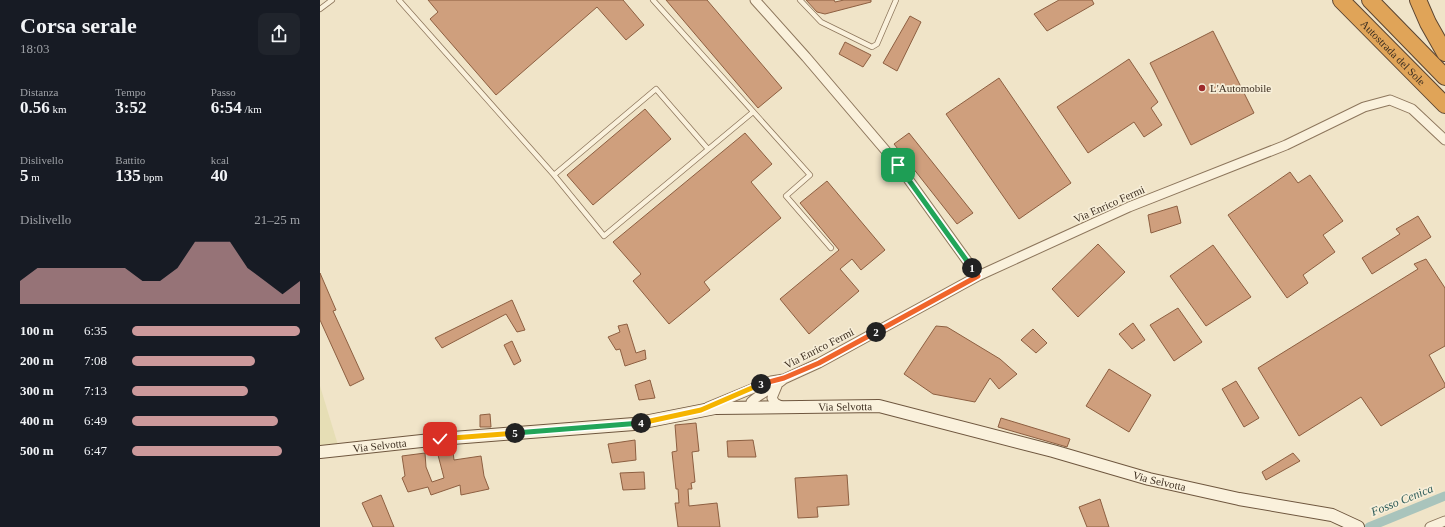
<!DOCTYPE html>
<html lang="it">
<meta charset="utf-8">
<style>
body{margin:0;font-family:"Times New Roman",serif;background:#20242c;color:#f1f3f6;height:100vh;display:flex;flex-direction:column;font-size:15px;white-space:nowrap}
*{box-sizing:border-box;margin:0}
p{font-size:13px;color:#9ea1a6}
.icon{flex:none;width:22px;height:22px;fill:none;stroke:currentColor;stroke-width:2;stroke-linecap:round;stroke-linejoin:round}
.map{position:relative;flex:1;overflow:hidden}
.panel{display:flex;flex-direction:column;background:#171b24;width:320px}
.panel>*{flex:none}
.pin{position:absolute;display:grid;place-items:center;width:34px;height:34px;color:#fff;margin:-17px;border-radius:8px;box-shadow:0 2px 6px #0006}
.km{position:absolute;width:20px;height:20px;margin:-10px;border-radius:50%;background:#222;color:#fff;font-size:11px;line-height:20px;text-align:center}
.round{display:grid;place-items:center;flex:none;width:42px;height:42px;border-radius:8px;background:#20242c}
.head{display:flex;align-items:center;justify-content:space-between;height:68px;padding:0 20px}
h1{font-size:22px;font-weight:800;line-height:30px}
.metrics{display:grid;grid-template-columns:repeat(3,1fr);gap:6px;height:68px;padding:4px 20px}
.metrics div{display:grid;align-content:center}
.metrics b{font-size:17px;font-weight:800}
.metrics small{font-size:11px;font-weight:400}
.metrics p{font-size:11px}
.chart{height:112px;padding:8px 20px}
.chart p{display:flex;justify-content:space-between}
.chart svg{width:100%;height:72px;margin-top:4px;fill:#cc999b;opacity:.7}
ul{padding:0 20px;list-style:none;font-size:13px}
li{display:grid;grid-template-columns:64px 48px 1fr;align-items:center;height:30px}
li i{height:10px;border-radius:5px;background:#cc999b}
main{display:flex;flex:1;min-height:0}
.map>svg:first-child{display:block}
.farmland{fill:#e6deb5}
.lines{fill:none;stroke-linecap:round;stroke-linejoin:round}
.canal{stroke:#a9c4bc;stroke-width:9}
.building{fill:#cf9f7d;stroke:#8d5f41}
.lane-casing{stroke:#8d765c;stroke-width:6}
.street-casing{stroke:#8d765c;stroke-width:11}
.secondary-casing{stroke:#6f573f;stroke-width:14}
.highway-casing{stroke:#5b4430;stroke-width:18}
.lane{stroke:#faf1dc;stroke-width:4.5}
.street{stroke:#faf1dc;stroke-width:9}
.secondary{stroke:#faf1dc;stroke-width:12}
.highway{stroke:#e0a458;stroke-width:16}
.split-1-casing{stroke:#fff;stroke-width:8}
.split-2-casing{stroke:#fff;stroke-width:8}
.split-3-casing{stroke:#fff;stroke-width:8}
.split-4-casing{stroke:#fff;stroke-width:8}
.split-5-casing{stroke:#fff;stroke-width:8}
.split-6-casing{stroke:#fff;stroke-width:8}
.split-1{stroke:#22a559;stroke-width:5}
.split-2{stroke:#f0652b;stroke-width:5}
.split-3{stroke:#f0652b;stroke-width:5}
.split-4{stroke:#f5b400;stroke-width:5}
.split-5{stroke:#22a559;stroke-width:5}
.split-6{stroke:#f5b400;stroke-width:5}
.poi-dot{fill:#9e2a2b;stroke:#f7eed8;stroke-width:1.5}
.labels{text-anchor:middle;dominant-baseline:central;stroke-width:3.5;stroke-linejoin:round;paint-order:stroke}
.street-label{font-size:11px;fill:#3d2e20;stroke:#f7eed8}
.poi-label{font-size:11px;fill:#3d2e20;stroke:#f7eed8;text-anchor:start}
.water-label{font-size:12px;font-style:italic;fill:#2f5d5a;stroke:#f7eed8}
</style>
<main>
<section class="panel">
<div class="head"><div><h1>Corsa serale</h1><p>18:03</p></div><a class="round"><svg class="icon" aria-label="share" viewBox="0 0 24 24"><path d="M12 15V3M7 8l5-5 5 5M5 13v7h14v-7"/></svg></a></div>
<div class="metrics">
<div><p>Distanza</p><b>0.56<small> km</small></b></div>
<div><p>Tempo</p><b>3:52</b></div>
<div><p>Passo</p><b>6:54<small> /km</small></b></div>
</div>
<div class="metrics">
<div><p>Dislivello</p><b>5<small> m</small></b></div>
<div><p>Battito</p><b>135<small> bpm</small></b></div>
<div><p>kcal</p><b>40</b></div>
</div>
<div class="chart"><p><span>Dislivello</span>21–25 m</p>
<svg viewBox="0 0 160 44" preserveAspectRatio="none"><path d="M0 44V30L10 22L20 22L30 22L40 22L50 22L60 22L70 30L80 30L90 22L100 6L110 6L120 6L130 22L140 30L150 38L160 30V44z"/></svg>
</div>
<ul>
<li><b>100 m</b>6:35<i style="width:100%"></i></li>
<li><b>200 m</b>7:08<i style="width:73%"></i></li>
<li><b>300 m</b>7:13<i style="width:69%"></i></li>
<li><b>400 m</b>6:49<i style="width:87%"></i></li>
<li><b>500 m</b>6:47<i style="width:89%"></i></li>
</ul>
</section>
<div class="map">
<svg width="1125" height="527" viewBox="0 0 1125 527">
<rect width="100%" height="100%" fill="#f0e4c8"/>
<path class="farmland" d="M0 386 18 445 2 448 0 445Z"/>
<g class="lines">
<path class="canal" d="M1049 527 1125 496"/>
</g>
<path class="building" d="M108 0H303L324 25 306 40 277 7 176 95 110 19 118 12Z
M346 0H387L462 88 438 108Z
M486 0H514L515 2 524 0H551V2L505 14 497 12Z
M739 0H772L774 4 727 31 714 14Z
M590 16 601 22 577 71 563 63Z
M893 31 934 113 871 145 830 63Z
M525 42 551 55 543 67 519 54Z
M809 59 838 102 831 108 842 125 824 137 814 122 768 153 737 107Z
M679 78 751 183 699 219 626 114Z
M325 109 351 139 273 205 247 175Z
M425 133 452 164 431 182 461 218 384 282 390 290 349 324 313 281 321 274 293 242Z
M589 133 653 213 637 224 574 144Z
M970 172 978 183 990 175 1023 221 1003 235 1015 252 983 275 988 283 967 298 908 215Z
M507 181 565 250 541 270 532 259 520 269 539 291 489 334 460 299 519 250 480 203Z
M857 206 861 223 831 233 828 215Z
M1098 216 1111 237 1052 274 1042 258 1080 234 1076 229Z
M778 244 805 272 758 317 732 289Z
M893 245 931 297 886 326 850 276Z
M1106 259 1125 288V346L1109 355 1125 384V387L1061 426 1041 397 979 436 938 368 1098 269 1094 264Z
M0 273 16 310 13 311 44 379 30 386 0 320Z
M192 300 205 330 197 332 186 314 122 348 115 338Z
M858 308 882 342 854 361 830 325Z
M813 323 825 340 812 349 799 334Z
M307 324 316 353 325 350 326 359 305 366 300 349 296 350 288 337 300 332 298 326Z
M616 326 627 327 680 359 697 374 679 389 670 378 655 402 613 394 584 374Z
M713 329 727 343 716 353 701 340Z
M192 341 201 361 194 365 184 345Z
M789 369 831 395 809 432 766 406Z
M330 380 335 398 319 400 315 385Z
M916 381 939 418 924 427 902 389Z
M170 414 171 427H160V415Z
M681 418 750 439 747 447 678 427Z
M376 423 379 451 372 452 375 482 371 483 372 489H368L369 506 397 503 400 527H358L355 503H359L358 489H356L352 452 357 451 355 425Z
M315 440 316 460 292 463 288 444Z
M433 440 436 457H408L407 441Z
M133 452 134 460 161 456 164 476 169 489 141 495 140 485 111 495 108 487 88 492 82 478 85 476 82 456 105 453 106 467 112 482 124 478 118 455Z
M973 453 980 461 946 480 942 472Z
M324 472 325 489 303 490 300 473Z
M527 475 529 505 497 507 498 517 478 518 475 478Z
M61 495 74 527H53L42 503Z
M780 499 789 527H767L759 507Z"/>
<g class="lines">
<defs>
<path id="lane" d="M79 0 234 175
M333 0 490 175 466 196 511 248
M480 0 501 22 552 47 557 44 576 0
M0 9 12 0
M388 149 336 89 234 175 284 236 433 112"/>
<path id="street" d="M435 0 486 57 578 165 658 276
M457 386 452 398 455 403 461 406
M388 407 451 381 464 379 499 363 658 276 809 207 966 145 1044 107 1070 100 1092 109 1125 140
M431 407V402C442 392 454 388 464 379
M1110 527 1125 521"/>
<g id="secondary">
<path id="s1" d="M0 452 120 439 314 424 395 408 559 406 733 451 829 479 919 499 1012 515 1038 527"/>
</g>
<g id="highway">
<path id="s2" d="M1021 0 1125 105"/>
<path d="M1050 0 1125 77"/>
<path d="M1098 0 1108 23 1125 53"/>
</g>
</defs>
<use href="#lane" class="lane-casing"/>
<use href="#street" class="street-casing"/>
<use href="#secondary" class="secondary-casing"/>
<use href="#highway" class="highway-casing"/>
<use href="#lane" class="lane"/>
<use href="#street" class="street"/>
<use href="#secondary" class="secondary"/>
<use href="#highway" class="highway"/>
</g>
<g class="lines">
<defs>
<path id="split-1" d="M578 165 652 268"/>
<path id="split-2" d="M556 332 658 276 652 268"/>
<path id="split-3" d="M441 384 464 378 499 363 556 332"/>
<path id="split-4" d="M321 423 381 410 441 384"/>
<path id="split-5" d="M195 433 321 423"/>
<path id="split-6" d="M120 439 195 433"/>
</defs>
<use href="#split-1" class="split-1-casing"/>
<use href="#split-2" class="split-2-casing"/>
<use href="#split-3" class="split-3-casing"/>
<use href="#split-4" class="split-4-casing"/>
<use href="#split-5" class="split-5-casing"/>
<use href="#split-6" class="split-6-casing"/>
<use href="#split-1" class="split-1"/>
<use href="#split-2" class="split-2"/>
<use href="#split-3" class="split-3"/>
<use href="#split-4" class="split-4"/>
<use href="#split-5" class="split-5"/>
<use href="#split-6" class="split-6"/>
</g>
<circle class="poi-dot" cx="882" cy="88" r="4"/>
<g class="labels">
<g class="street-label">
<text stroke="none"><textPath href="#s2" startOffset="74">Autostrada del Sole</textPath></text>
<text transform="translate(789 204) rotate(-24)">Via Enrico Fermi</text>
<text transform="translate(499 348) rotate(-27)">Via Enrico Fermi</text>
<text stroke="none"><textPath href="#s1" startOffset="528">Via Selvotta</textPath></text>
<text stroke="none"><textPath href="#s1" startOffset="60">Via Selvotta</textPath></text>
<text stroke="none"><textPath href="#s1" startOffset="852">Via Selvotta</textPath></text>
</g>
<g class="poi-label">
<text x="890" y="88">L'Automobile</text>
</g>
<g class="water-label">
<text transform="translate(1082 500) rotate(-22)">Fosso Cenica</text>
</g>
</g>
</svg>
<div class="pin" style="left:578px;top:165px;background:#1e9e55"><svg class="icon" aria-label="arrive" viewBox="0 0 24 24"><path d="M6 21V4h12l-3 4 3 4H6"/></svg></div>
<div class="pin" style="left:120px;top:439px;background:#d93025"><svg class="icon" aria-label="check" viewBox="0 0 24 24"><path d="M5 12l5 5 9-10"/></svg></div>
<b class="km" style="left:652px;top:268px">1</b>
<b class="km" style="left:556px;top:332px">2</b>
<b class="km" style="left:441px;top:384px">3</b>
<b class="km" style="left:321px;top:423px">4</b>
<b class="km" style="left:195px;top:433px">5</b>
</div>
</main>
